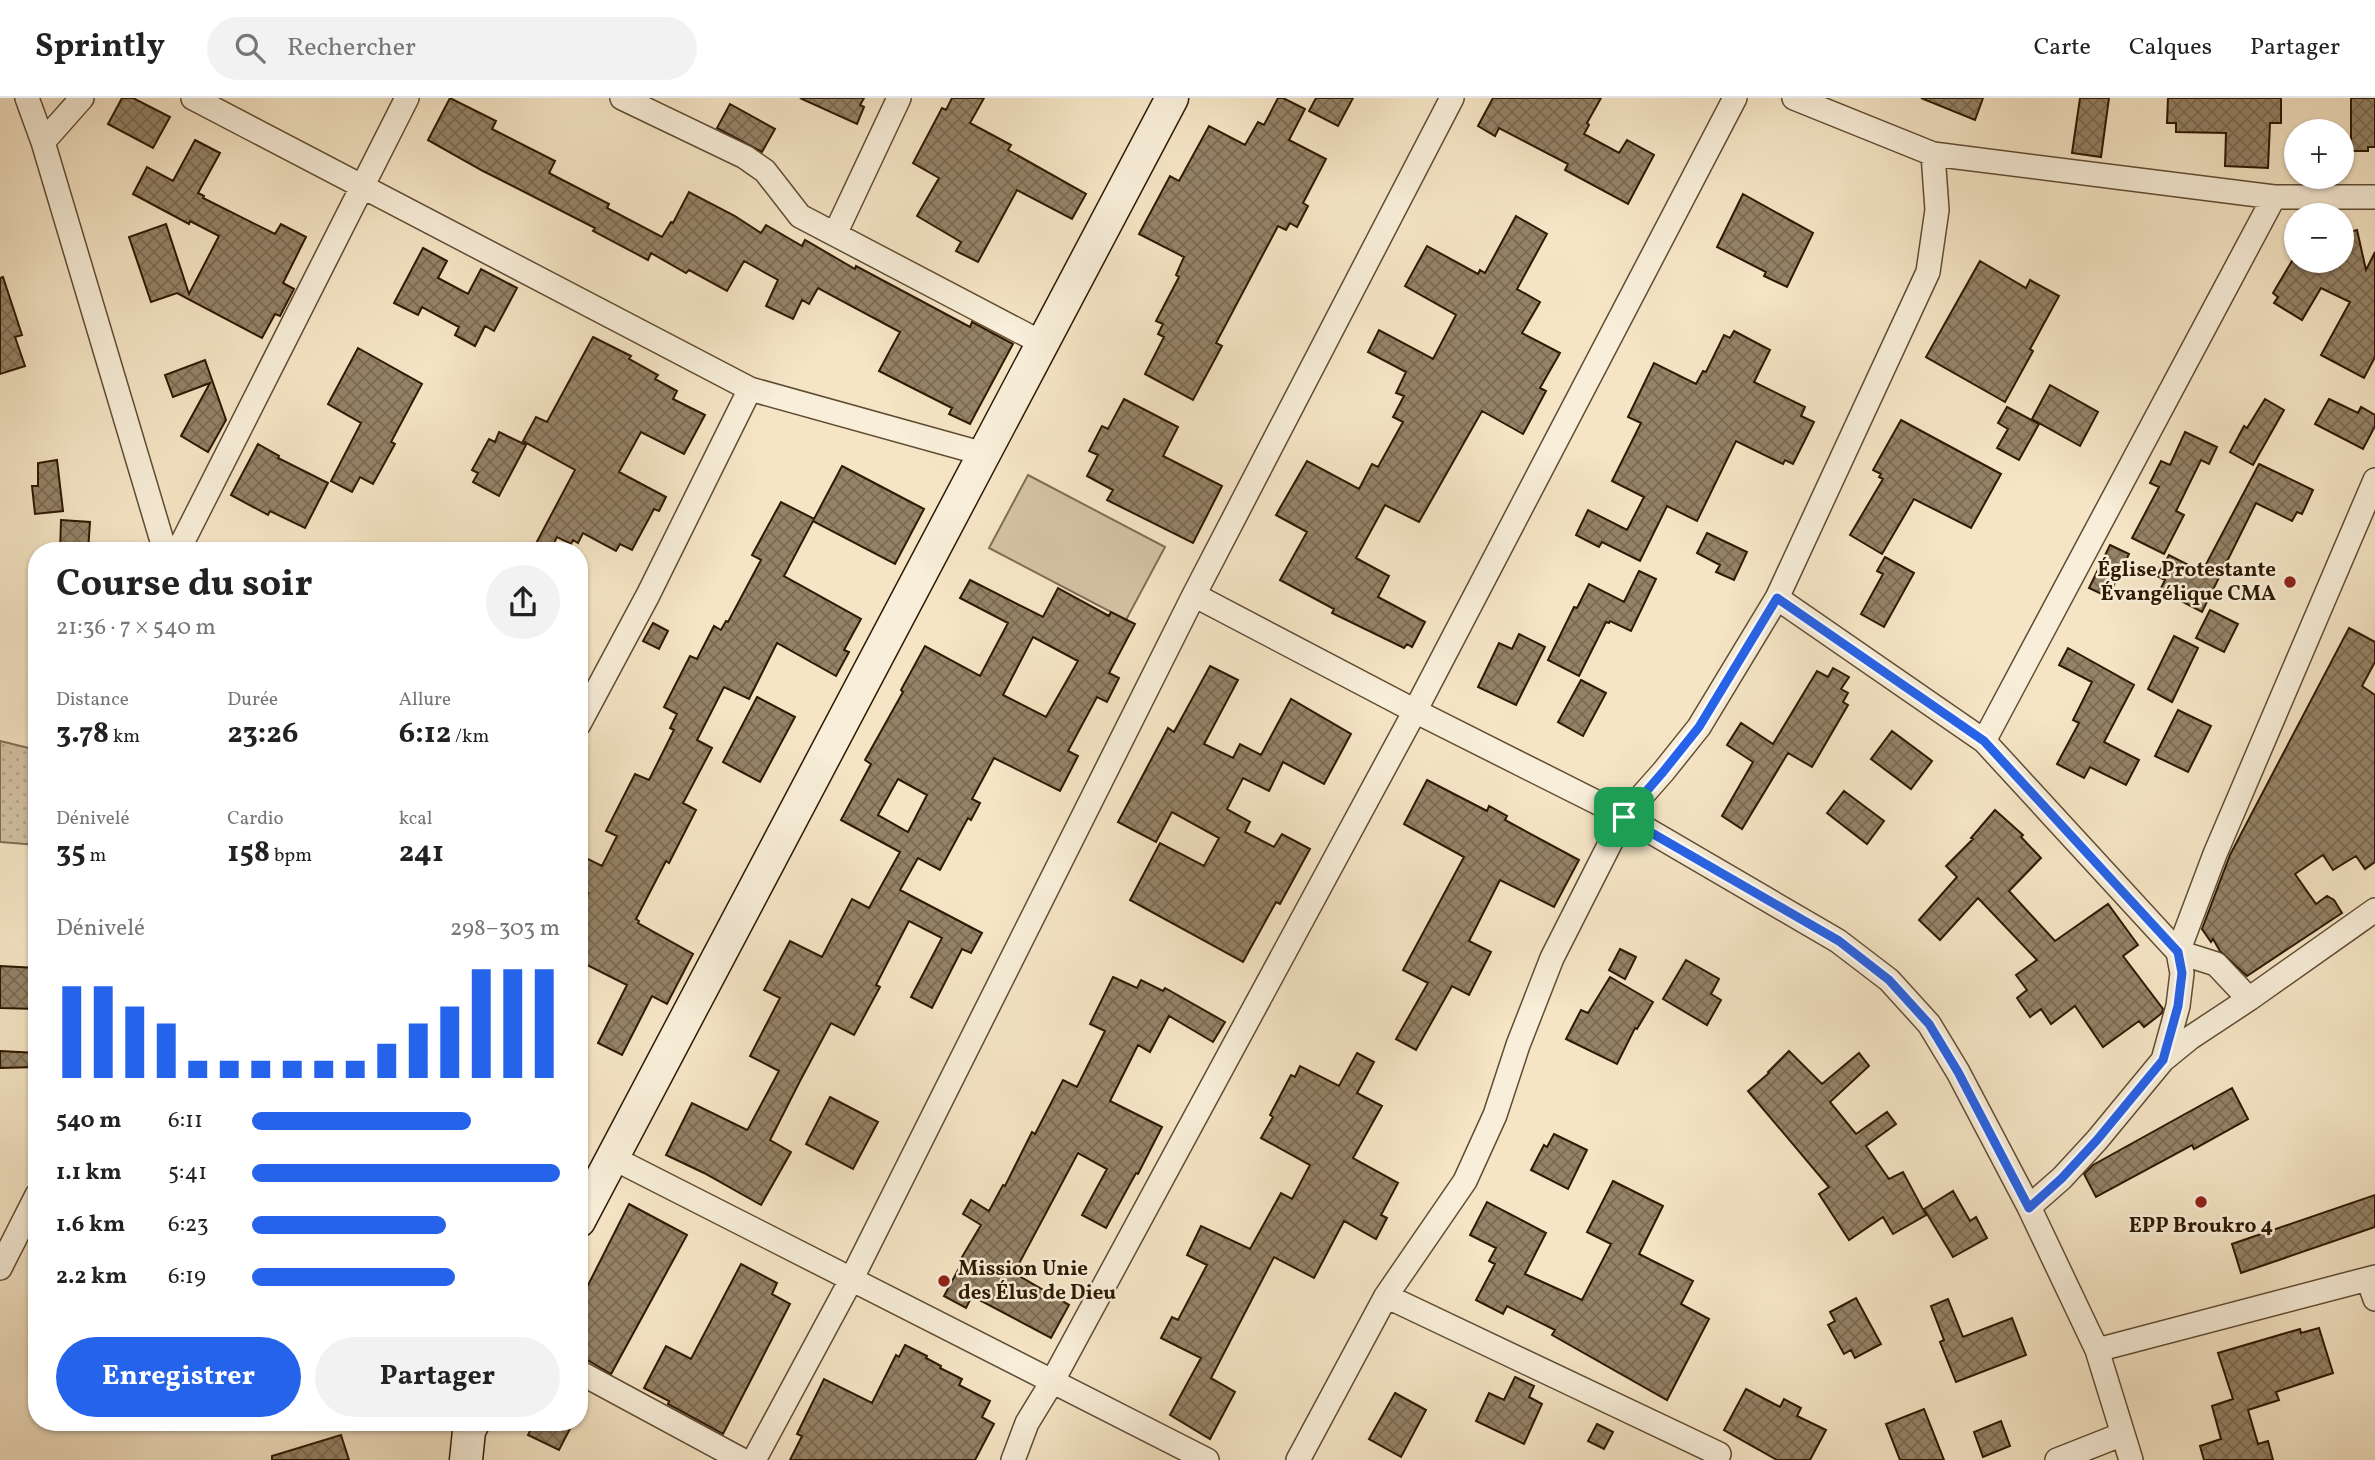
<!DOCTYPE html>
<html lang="fr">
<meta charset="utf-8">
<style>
body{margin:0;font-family:Vollkorn,serif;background:#f2f2f2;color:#222;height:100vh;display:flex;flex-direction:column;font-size:26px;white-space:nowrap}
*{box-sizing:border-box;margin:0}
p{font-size:23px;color:#767676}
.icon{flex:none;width:38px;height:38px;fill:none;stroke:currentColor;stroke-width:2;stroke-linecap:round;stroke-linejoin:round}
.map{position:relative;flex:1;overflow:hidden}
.sheet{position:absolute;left:28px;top:444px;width:560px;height:889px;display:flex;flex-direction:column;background:#fff;border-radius:28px;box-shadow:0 2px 5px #0004}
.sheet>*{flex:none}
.controls{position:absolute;left:2284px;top:21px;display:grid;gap:14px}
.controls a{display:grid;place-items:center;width:70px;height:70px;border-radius:50%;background:#fff;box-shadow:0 2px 5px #0004;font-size:35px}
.pin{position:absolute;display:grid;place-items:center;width:60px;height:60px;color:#fff;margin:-30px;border-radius:14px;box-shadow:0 4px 10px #0006}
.round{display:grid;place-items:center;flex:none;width:74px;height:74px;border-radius:37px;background:#f2f2f2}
.overview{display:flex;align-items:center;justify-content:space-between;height:119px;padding:0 28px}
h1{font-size:38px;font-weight:700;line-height:52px}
.metrics{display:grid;grid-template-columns:repeat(3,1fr);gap:10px;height:119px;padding:7px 28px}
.metrics div{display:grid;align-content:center}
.metrics b{font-size:30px;font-weight:700}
.metrics small{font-size:19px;font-weight:400}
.metrics p{font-size:19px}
.chart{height:196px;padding:14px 28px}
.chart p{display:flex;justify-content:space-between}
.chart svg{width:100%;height:126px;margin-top:7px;stroke:#2563eb;stroke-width:6}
.action{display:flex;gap:14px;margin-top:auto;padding:14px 28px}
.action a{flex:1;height:80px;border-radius:42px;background:#2563eb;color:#fff;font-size:28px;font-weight:700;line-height:80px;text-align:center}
.action a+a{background:#f2f2f2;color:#222}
ul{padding:0 28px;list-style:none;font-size:23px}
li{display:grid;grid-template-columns:112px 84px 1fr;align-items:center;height:52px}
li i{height:18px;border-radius:9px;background:#2563eb}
header{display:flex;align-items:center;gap:42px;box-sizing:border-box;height:98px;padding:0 35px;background:#fff;border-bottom:2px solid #e0e0e0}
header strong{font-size:33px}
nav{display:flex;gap:38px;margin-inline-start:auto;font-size:24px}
.search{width:490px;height:63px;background:#f2f2f2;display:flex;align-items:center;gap:18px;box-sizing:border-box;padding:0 24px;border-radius:38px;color:#767676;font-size:26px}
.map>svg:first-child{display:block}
.grass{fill:url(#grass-dots);stroke:#806e53;stroke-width:2}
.garden{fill:#d3c2a4;stroke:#806e53;stroke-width:2}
.building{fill:url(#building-cross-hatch);stroke:#2e1902;stroke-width:2;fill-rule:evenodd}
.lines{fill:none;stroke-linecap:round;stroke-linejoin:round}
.street-casing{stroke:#604c33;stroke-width:26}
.secondary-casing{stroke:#2e1902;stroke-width:35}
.street{stroke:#f8eed9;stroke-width:23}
.secondary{stroke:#f8eed9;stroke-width:32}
.route-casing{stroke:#fff;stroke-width:14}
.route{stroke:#2563eb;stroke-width:9}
.poi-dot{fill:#8f2418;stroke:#f8eed9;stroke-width:2.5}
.labels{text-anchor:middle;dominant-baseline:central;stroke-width:5;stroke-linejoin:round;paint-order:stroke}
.poi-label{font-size:21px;font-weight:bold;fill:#2e1902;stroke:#f8eed9;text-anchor:end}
</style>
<header>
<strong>Sprintly</strong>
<div class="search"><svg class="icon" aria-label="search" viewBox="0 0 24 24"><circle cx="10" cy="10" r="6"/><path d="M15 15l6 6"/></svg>Rechercher</div>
<nav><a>Carte</a><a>Calques</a><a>Partager</a></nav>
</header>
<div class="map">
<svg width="2375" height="1362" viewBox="0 0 2375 1362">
<defs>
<pattern id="grass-dots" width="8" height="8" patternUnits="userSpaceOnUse" patternTransform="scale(1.75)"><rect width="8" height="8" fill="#d3c2a4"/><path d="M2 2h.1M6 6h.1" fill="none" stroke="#b5a68c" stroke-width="1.8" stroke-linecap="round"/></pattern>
<pattern id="building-cross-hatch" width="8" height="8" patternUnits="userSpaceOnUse" patternTransform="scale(1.75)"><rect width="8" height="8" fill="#958367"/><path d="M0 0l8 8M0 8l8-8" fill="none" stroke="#7a6a53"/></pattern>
</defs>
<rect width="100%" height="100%" fill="#f5e5c5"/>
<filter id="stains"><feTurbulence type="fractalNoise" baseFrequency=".00286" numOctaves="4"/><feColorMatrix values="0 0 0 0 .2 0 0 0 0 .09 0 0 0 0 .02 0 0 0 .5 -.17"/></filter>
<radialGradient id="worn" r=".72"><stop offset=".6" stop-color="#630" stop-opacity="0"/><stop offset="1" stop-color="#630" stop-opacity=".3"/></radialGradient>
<path class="grass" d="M0 643 37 652V747L0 744Z"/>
<path class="garden" d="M1028 377 1165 449 1126 522 989 450Z"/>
<path class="building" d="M122 0H133L170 19 153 50 108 26Z
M450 0 496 23 492 31 555 63 549 75 609 106 607 110 662 139 671 124 673 125 689 94 735 118 761 135 766 127 802 148 805 142 855 171 856 168 970 229 972 224 1013 246 970 326 949 316 952 310 879 273 900 234 818 190 809 206 802 202 793 221 766 208 778 182 744 163 727 193 689 172 686 175 651 155 648 162 593 133 595 130 483 73 428 42Z
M800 0H864L860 7 864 9 857 26Z
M952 0H984L970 25 1011 47 1008 52 1086 96 1072 121 1017 92 978 164 956 153 961 144 917 118 939 80 913 65 942 10 946 12Z
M1278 0H1283L1305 11 1289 42 1326 61 1303 105 1308 108 1297 129 1290 125 1286 132 1278 128 1216 245 1222 248 1193 302 1145 276 1164 239 1158 236 1163 226 1156 223 1179 179 1176 177 1184 159 1139 136 1170 78 1179 83 1209 28 1245 47 1258 24 1264 27Z
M1316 0H1353L1338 28 1309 13Z
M1493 0H1601L1587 25 1589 27 1584 36 1619 55 1627 42 1654 57 1628 106 1565 72 1568 66 1499 30 1495 38 1478 28Z
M1921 0H1983L1975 22Z
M2080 0H2109L2101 59 2072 55Z
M2168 0H2281V25H2270L2268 70 2225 68 2226 35 2176 34V25H2167Z
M2351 0H2375V49H2368V53H2351Z
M730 6 775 31 762 54 717 30Z
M195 42 220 55 198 95 204 98 203 100 275 136 281 126 306 139 283 185 294 191 280 218 275 216 262 240 177 195 151 204 129 139 166 126 189 196 219 138 190 123 189 126 133 96 147 69 173 83Z
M1743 96 1813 135 1787 189 1764 178 1766 174 1717 149Z
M1516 118 1547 136 1517 191 1540 204 1522 235 1560 255 1540 290 1546 293 1523 336 1482 313 1419 424 1385 407 1356 460 1389 478 1378 499 1425 524 1412 549 1407 546 1404 550 1332 515 1334 511 1280 482 1307 434 1276 417 1307 363 1359 391 1372 366 1378 369 1403 324 1393 319 1404 298 1396 295 1406 274 1368 254 1379 232 1433 261 1456 217 1405 188 1427 148 1478 176 1480 172 1485 175Z
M2357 132 2366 172 2375 154V259L2364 280 2321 257 2350 204 2321 190 2302 222 2274 205 2278 199 2273 195 2292 163H2342V136Z
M423 150 447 163 438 180 468 196 481 171 517 190 494 233 485 228 475 248 455 237 459 229 422 209 418 217 394 205Z
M1980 163 2026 190 2030 182 2059 198 2030 251 2033 253 2005 304 1926 259Z
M3 179 22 237 15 239 25 268 0 276V180Z
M1734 233 1770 252 1754 284 1805 309 1801 318 1814 324 1793 366 1785 362 1783 366 1736 343 1697 423 1667 408 1640 463 1602 444 1599 449 1576 437 1588 412 1627 432 1644 399 1612 383 1641 325 1628 319 1654 265 1696 286 1703 273 1706 274 1724 237 1730 240Z
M593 239 631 258 629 261 658 277 655 281 677 293 673 301 705 317 684 356 641 334 619 374 666 399 659 413 654 411 632 452 620 446 616 453 583 435 578 445 573 442 571 446 557 439 550 453H532L575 372 523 343 536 319 547 324Z
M358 250 422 286 391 344 395 346 373 386 360 379 352 394 331 383 361 325 328 306Z
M205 262 226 322 208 354 181 338 210 285 173 299 165 277Z
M2050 287 2098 314 2080 348 2032 321Z
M1124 301 1178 329 1163 358 1222 388 1193 445 1107 402 1113 392 1087 378 1098 357 1089 353 1102 328 1108 331Z
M2265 301 2284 312 2253 367 2230 354 2244 328 2247 330Z
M2329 301 2358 315 2361 309 2375 317V328L2363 351 2315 326Z
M2007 309 2039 326 2019 362 1997 350 2008 331 1998 325Z
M1901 322 2001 376 1971 430 1914 401 1882 456 1850 437 1883 381 1879 379 1881 376 1873 372Z
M499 334 526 347 499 398 473 384 478 375 472 372 489 341 495 344Z
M2185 334 2217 349 2209 366 2201 362 2176 413 2184 417 2164 456 2132 440 2159 389 2150 385 2161 363 2170 367Z
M258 346 279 358 278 360 328 385 305 430 270 413 268 417 231 397Z
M57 362 63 413 35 416 32 388H38V365Z
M2259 366 2313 392 2302 416 2297 414 2292 423 2256 405 2202 514 2160 492 2165 482 2157 478 2169 457 2202 474Z
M842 368 924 411 895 466 813 423 784 478 861 521 844 552 849 554 836 578 777 545 749 601 724 589 697 642 712 650 683 705 696 712 669 765 666 763 636 821 639 823 638 825 693 856 667 906 652 898 622 957 598 945 627 887 579 863V811L588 795 579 790V775L586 760 602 768 617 738 606 733 635 676 649 682 674 632 670 630 677 616 664 609 690 558 697 561 714 528 721 532 726 523 728 524 761 462 752 457 781 404 814 421Z
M61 422 90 424 88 453H60Z
M1707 435 1747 454 1734 482 1716 474 1720 467 1697 455Z
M2110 447 2129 456 2108 499 2089 490Z
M1885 459 1914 475 1884 529 1861 516 1883 476 1877 473Z
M1639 473 1656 481 1631 533 1610 523 1609 525 1606 524 1579 578 1548 562 1574 509 1577 510 1589 486 1624 504Z
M970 482 1043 519 1058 490 1109 518 1111 514 1135 526 1109 575 1119 580 1107 604 1097 599 1068 653 1078 658 1060 693 994 660 972 701 980 705 971 722 968 720 940 772 918 760 900 792 982 835 971 855 962 851 932 910 911 899 942 840 909 823 876 887 880 889 854 937 831 925 800 983 770 1042 791 1054 761 1107 704 1075 666 1057 692 1005 747 1032 748 1031 779 973 750 958 780 900 764 892 790 843 822 859 852 801 869 810 900 754 841 722 871 666 865 662 903 594 901 592 925 548 980 578 1008 525 960 500ZM1033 539 1078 563 1046 619 1003 597ZM898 681 927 697 908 734 878 717Z
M2210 512 2238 526 2224 554 2196 540Z
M653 525 668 533 659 551 643 543Z
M2349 530 2375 544V564L2362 588 2375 597V764L2365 771 2356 758 2333 772 2323 757 2295 776 2316 806 2327 798 2334 802 2342 815 2247 878 2220 853 2213 841 2211 844 2202 831 2230 757Z
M1519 536 1545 549 1516 607 1478 589 1499 545 1512 551Z
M2174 538 2198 550 2172 604 2148 591Z
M2068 550 2134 587 2104 644 2139 662 2126 687 2090 669 2084 680 2057 666 2079 625 2073 622 2092 584 2059 567Z
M1210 568 1238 582 1204 646 1233 660 1240 646 1261 657 1291 601 1351 636 1324 686 1283 664 1269 693 1243 680 1227 711 1250 724 1245 734 1274 749 1282 736 1310 751 1280 806 1276 804 1243 864 1130 802 1160 745 1204 768 1219 740 1172 714 1156 744 1118 724 1168 630 1174 634Z
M1833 570 1849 579 1841 591 1848 595 1843 604 1848 607 1812 669 1788 655 1742 731 1722 718 1753 664 1727 647 1741 625 1773 646 1817 573 1828 579Z
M1581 582 1606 595 1583 638 1558 624Z
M757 599 795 619 760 684 723 664Z
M2178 612 2211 628 2188 674 2155 658Z
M1892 633 1932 663 1911 691 1871 661Z
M1427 682 1487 713 1489 708 1507 718 1505 722 1579 762 1554 809 1500 782 1469 843 1491 854 1469 897 1452 888 1416 952 1396 941 1428 885 1403 872 1464 759 1404 726Z
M1844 693 1884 723 1867 746 1827 715Z
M1995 712 2023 737 2021 739 2041 760 2009 793 2055 843 2108 806 2138 847 2123 858 2163 911 2162 915 2144 929 2139 923 2103 949 2075 908 2051 926 2041 911 2030 919 2017 900 2027 892 2016 877 2037 862 1978 800 1940 842 1919 822 1957 779 1946 768 1973 741 1971 740Z
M1620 851 1636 859 1625 881 1609 872Z
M1686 862 1719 881 1711 896 1721 902 1707 927 1663 901Z
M0 868 37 870V911L0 910Z
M1113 879 1137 890 1141 882 1163 893 1165 890 1225 924 1213 944 1169 918 1150 954 1138 947 1110 1003 1162 1029 1138 1076 1136 1075 1106 1130 1082 1117 1107 1071 1078 1055 1014 1175 1069 1207 1051 1240 972 1198 966 1210 944 1198 964 1161 962 1159 981 1127 963 1116 971 1102 989 1113 1003 1087 1005 1088 1032 1034 1035 1036 1063 982 1077 989 1105 933 1090 926Z
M1610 879 1653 904 1637 931 1635 930 1617 966 1566 941 1581 912 1588 915Z
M0 953 37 955V969L0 970Z
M1789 953 1822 986 1859 955 1869 968 1830 1004 1856 1036 1887 1014 1896 1026 1866 1048 1889 1081 1903 1074 1926 1117 1893 1136 1883 1119 1849 1142 1819 1096 1829 1089 1748 993 1769 975 1768 974Z
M1357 955 1374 964 1357 995 1382 1008 1353 1060 1398 1085 1381 1117 1387 1120 1376 1141 1344 1123 1314 1180 1274 1159 1211 1280 1235 1294 1210 1341 1170 1317 1201 1260 1161 1240 1172 1219 1178 1222 1207 1167 1187 1157 1201 1128 1250 1151 1281 1095 1292 1101 1310 1067 1261 1040 1273 1019 1270 1017 1291 977 1295 979 1300 968 1339 988Z
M2232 990 2248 1021 2194 1051 2192 1047 2096 1099 2084 1076 2093 1067Z
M830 999 878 1024 853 1071 806 1046Z
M1554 1036 1587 1052 1568 1091 1531 1072 1544 1047 1547 1049Z
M1613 1083 1663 1108 1639 1156 1693 1183 1681 1206 1709 1221 1667 1302 1552 1237 1555 1232 1507 1208 1503 1216 1476 1202 1495 1166 1489 1163 1496 1150 1470 1137 1487 1104 1546 1135 1525 1176 1582 1202 1611 1146 1587 1134Z
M1953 1093 1970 1123 1976 1119 1987 1140 1953 1159 1924 1111Z
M2375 1097V1129L2241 1175 2232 1146Z
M629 1106 687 1137 611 1276 579 1257V1205Z
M741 1166 777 1185 772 1196 790 1206 723 1336 668 1306 669 1303 644 1290 666 1248 691 1261Z
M1856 1200 1881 1246 1855 1260 1851 1252 1844 1256 1828 1227 1835 1223 1830 1214Z
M1948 1201 1963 1239 2012 1220 2026 1257 1956 1284 1940 1244 1944 1242 1931 1208Z
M2319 1230 2333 1275 2276 1294 2279 1302 2248 1312 2258 1346 2268 1343 2273 1362H2204L2200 1348 2221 1341 2212 1308 2233 1301 2218 1255 2286 1235 2300 1231 2301 1235Z
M905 1247 927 1258 926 1260 941 1268 940 1270 962 1281 959 1287 990 1303 982 1319 994 1326 975 1362H790L802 1338 797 1336 824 1281 872 1305 896 1257 899 1259Z
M1515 1279 1534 1288 1529 1299 1542 1306 1524 1346 1476 1323 1489 1295 1504 1302Z
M1746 1291 1780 1309 1784 1301 1801 1310 1797 1318 1826 1332 1810 1362H1777L1724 1332Z
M1395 1295 1426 1312 1401 1359 1369 1341Z
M1924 1311 1944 1362H1900L1886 1326Z
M2001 1323 2010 1348 1983 1359 1974 1334Z
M534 1325H573L559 1352 528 1337Z
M1597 1326 1613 1334 1604 1351 1588 1343Z
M341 1337 349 1362H272V1358Z"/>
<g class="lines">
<defs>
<path id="street" d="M27 0 43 44 165 453
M193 0 750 291 984 356
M622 0 745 59 765 73 800 118 1042 245
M1794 0 1933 56 2274 99H2375
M43 44 82 0
M835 136 899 0
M178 453 407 0
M1194 497 1415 613 1624 718 1838 843 1889 882 1929 926 1958 974 2029 1109 2097 1252 2131 1362
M1777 500 1984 643 2178 854 2216 866 2249 901
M579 626 648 497 750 291
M1984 643 2274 99
M2163 962 2178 908 2182 875 2178 854 2215 756 2375 382
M613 1060 1207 1362
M2029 1109 2062 1080 2097 1042 2163 962 2190 940 2249 901 2375 812
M0 1170 37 1097
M2368 1181 2375 1201
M1386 1198 1719 1356
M2097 1252 2375 1179
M579 1274 742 1362
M754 1362 851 1182 1194 497 1452 0
M1013 1362 1027 1325 1052 1284 1415 613 1735 0
M1298 1362 1386 1198 1465 1083 1495 1017 1518 947 1552 860 1624 718 1663 674 1699 629 1777 500 1928 174 1937 112 1933 56
M2057 1362 2123 1336"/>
<path id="secondary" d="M579 1123 1172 0
M466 1362 469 1333 473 1325"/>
</defs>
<use href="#street" class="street-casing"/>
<use href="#secondary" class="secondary-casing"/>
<use href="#street" class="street"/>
<use href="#secondary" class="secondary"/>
</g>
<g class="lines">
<defs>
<path id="route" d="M1777 500 1984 643 2178 854 2182 875 2178 908 2163 962 2097 1042 2062 1080 2029 1110 1958 974 1929 926 1889 882 1839 843 1624 719 1663 674 1699 629Z"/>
</defs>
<use href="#route" class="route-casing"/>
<use href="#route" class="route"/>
</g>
<g class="poi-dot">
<circle cx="2290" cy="484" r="7"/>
<circle cx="2201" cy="1104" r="7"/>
<circle cx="944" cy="1183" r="7"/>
</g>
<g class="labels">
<g class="poi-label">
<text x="2276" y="472">Église Protestante<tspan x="2276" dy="24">Évangélique CMA</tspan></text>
<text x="2201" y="1128" text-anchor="middle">EPP Broukro 4</text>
<text x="958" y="1171" text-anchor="start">Mission Unie<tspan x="958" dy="24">des Élus de Dieu</tspan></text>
</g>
</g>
<rect width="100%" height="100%" filter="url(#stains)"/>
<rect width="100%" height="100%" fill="url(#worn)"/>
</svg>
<div class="controls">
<a>+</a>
<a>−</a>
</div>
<div class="pin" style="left:1624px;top:719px;background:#1e9e55"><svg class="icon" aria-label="arrive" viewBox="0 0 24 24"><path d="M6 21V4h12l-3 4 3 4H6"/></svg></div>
<section class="sheet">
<div class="overview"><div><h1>Course du soir</h1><p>21:36 · 7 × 540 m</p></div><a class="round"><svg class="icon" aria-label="share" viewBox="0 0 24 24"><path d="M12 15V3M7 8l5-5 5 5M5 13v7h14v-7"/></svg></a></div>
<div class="metrics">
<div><p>Distance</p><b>3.78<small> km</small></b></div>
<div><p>Durée</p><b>23:26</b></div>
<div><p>Allure</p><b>6:12<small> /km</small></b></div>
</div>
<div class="metrics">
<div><p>Dénivelé</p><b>35<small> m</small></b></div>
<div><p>Cardio</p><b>158<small> bpm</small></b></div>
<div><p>kcal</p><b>241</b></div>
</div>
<div class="chart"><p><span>Dénivelé</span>298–303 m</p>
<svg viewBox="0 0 160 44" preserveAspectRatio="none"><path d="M5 44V12M15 44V12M25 44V19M35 44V25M45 44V38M55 44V38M65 44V38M75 44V38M85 44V38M95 44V38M105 44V32M115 44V25M125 44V19M135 44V6M145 44V6M155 44V6"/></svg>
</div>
<ul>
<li><b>540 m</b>6:11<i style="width:71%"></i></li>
<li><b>1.1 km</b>5:41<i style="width:100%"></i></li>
<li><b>1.6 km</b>6:23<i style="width:63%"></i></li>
<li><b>2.2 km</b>6:19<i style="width:66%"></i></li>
</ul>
<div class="action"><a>Enregistrer</a><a>Partager</a></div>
</section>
</div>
